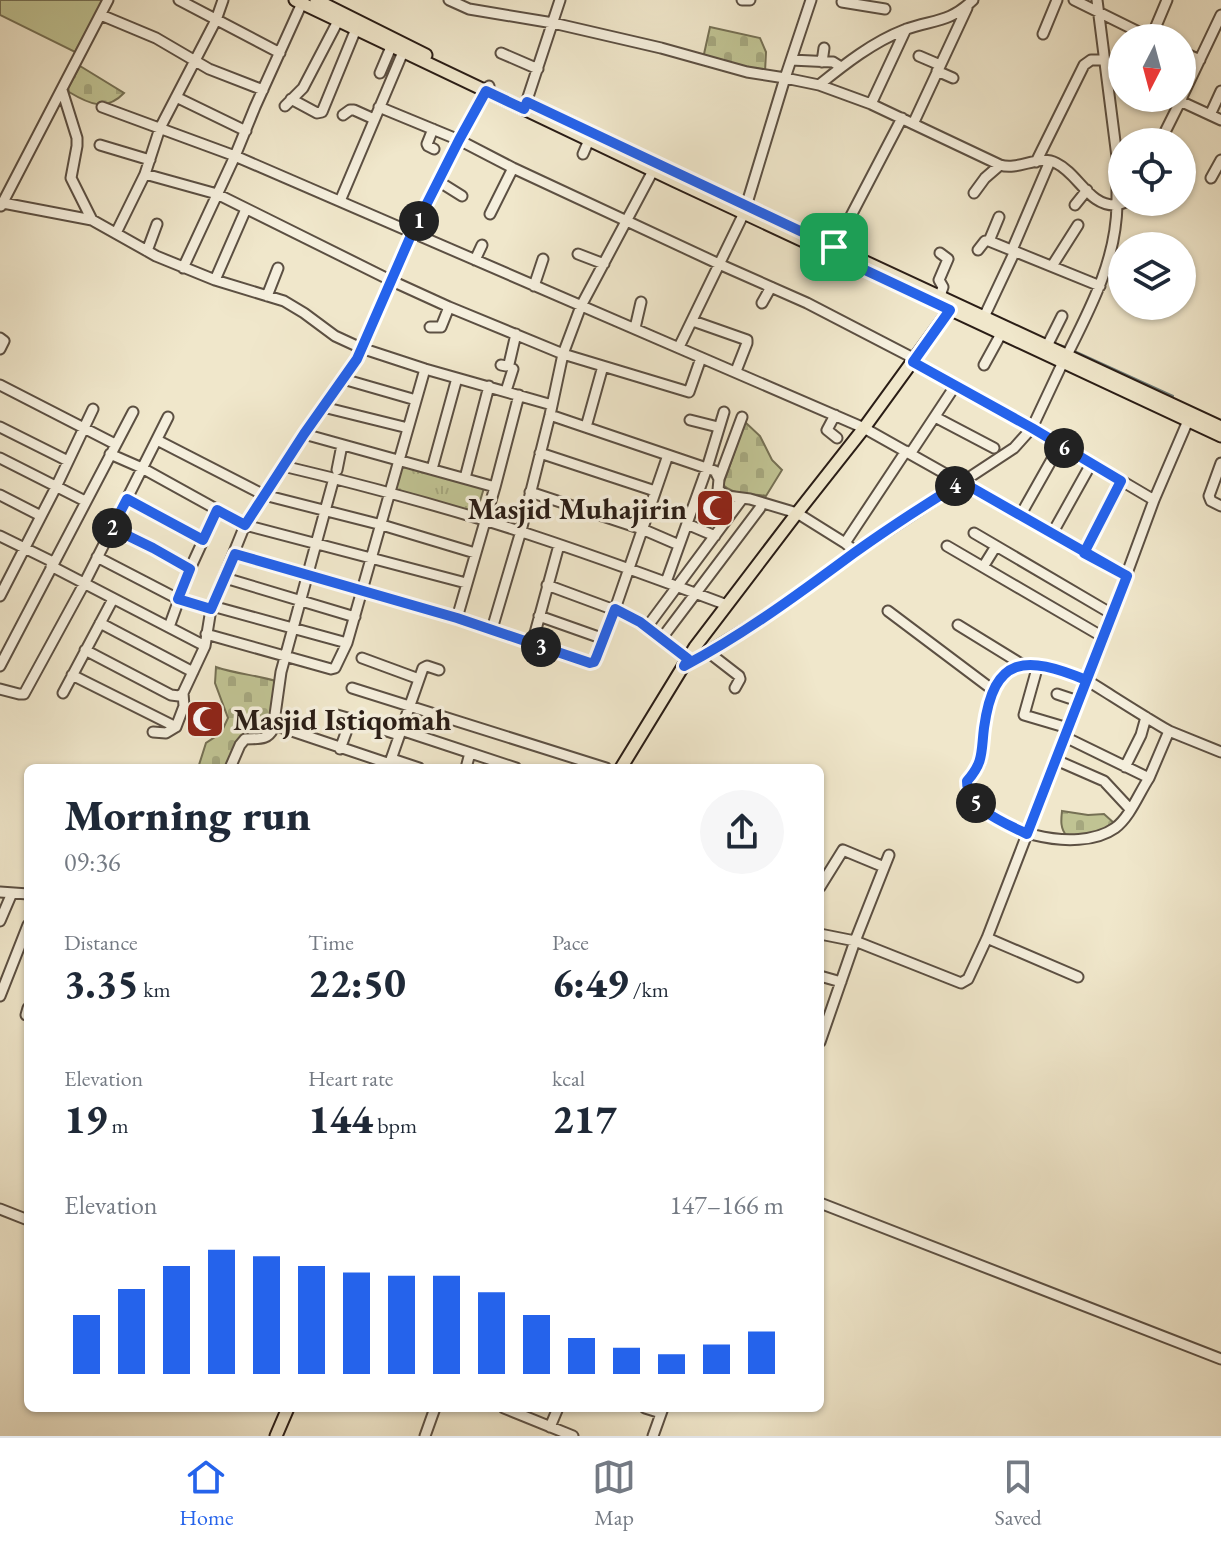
<!DOCTYPE html>
<meta charset="utf-8">
<style>
body{margin:0;font-family:"EB Garamond",serif;background:#f6f6f7;color:#1f2937;height:100vh;display:flex;flex-direction:column;font-size:30px;white-space:nowrap}
*{box-sizing:border-box;margin:0}
p{font-size:26px;color:#747a83}
.icon{flex:none;width:44px;height:44px;fill:none;stroke:currentColor;stroke-width:2;stroke-linecap:round;stroke-linejoin:round}
.map{position:relative;flex:1;overflow:hidden}
.side{position:absolute;left:24px;top:764px;width:800px;height:648px;display:flex;flex-direction:column;background:#fff;border-radius:12px;box-shadow:0 2px 6px #0004}
.side>*{flex:none}
.needle{width:52px;rotate:186deg}
.fabs{position:absolute;left:1108px;top:24px;display:grid;gap:16px}
.fabs a{display:grid;place-items:center;width:88px;height:88px;border-radius:50%;background:#fff;box-shadow:0 2px 6px #0004;font-size:40px}
.pin{position:absolute;display:grid;place-items:center;width:68px;height:68px;color:#fff;margin:-34px;border-radius:16px;box-shadow:0 4px 12px #0006}
.km{position:absolute;width:40px;height:40px;margin:-20px;border-radius:50%;background:#222;color:#fff;font-size:22px;line-height:40px;text-align:center}
.round{display:grid;place-items:center;flex:none;width:84px;height:84px;border-radius:42px;background:#f6f6f7}
.head{display:flex;align-items:center;justify-content:space-between;height:136px;padding:0 40px}
h1{font-size:44px;font-weight:800;line-height:60px}
.stats{display:grid;grid-template-columns:repeat(3,1fr);gap:12px;height:136px;padding:8px 40px}
.stats div{display:grid;align-content:center}
.stats b{font-size:40px;font-weight:800}
.stats small{font-size:22px;font-weight:400}
.stats p{font-size:22px}
.chart{height:224px;padding:16px 40px}
.chart p{display:flex;justify-content:space-between}
.chart svg{width:100%;height:144px;margin-top:8px;stroke:#2563eb;stroke-width:6}
.tabs{display:flex;justify-content:space-around;align-items:center;height:112px;border-top:2px solid #e0e1e3;background:#fff;font-size:22px;color:#747a83}
.tabs a{display:grid;justify-items:center;gap:4px}
.tabs .active{color:#2563eb}
.map>svg:first-child{display:block}
.grass{fill:url(#grass-tufts);stroke:#757054;stroke-width:2}
.cemetery{fill:url(#cemetery-stones);stroke:#757054;stroke-width:2}
.pitch{fill:#c0c393;stroke:#757054;stroke-width:2}
.lines{fill:none;stroke-linecap:round;stroke-linejoin:round}
.stream{stroke:#6f7e7b;stroke-width:2}
.minor-casing{stroke:#5c5043;stroke-width:13}
.major-casing{stroke:#2a1d16;stroke-width:15}
.minor{stroke:#f5efdd;stroke-width:9}
.major{stroke:#f0e7cb;stroke-width:11}
.route-casing{stroke:#fff;stroke-width:16}
.route{stroke:#2563eb;stroke-width:10}
.labels{text-anchor:middle;dominant-baseline:central;stroke-width:7;stroke-linejoin:round;paint-order:stroke}
.poi-label{font-size:30px;font-weight:bold;fill:#2a1d16;stroke:#f5efdd;text-anchor:end}
</style>
<div class="map">
<svg width="1221" height="1436" viewBox="0 0 1221 1436">
<defs>
<pattern id="grass-tufts" width="24" height="20" patternUnits="userSpaceOnUse" patternTransform="scale(2)"><rect width="24" height="20" fill="#c0c393"/><path d="M3 7l-1-3M5 7V3M7 7l1-3M15 17l-1-3M17 17v-4M19 17l1-3" fill="none" stroke="#a5a77e"/></pattern>
<pattern id="cemetery-stones" width="16" height="16" patternUnits="userSpaceOnUse" patternTransform="scale(2)"><rect width="16" height="16" fill="#c0c393"/><path d="M2 7V4a2 2 0 0 1 4 0v3zM10 15v-3a2 2 0 0 1 4 0v3z" fill="#a5a77e"/></pattern>
</defs>
<rect width="100%" height="100%" fill="#f0e7cb"/>
<filter id="stains"><feTurbulence type="fractalNoise" baseFrequency=".0025" numOctaves="4"/><feColorMatrix values="0 0 0 0 .2 0 0 0 0 .09 0 0 0 0 .02 0 0 0 .5 -.17"/></filter>
<radialGradient id="worn" r=".72"><stop offset=".6" stop-color="#630" stop-opacity="0"/><stop offset="1" stop-color="#630" stop-opacity=".3"/></radialGradient>
<path class="grass" d="M402 465 484 488 476 514 395 491Z"/>
<path class="cemetery" d="M710 27 760 38 766 52 765 72 705 57 704 54Z
M80 66 124 93C106 112 89 104 69 92L68 88Z
M745 422 760 436 772 460 782 470 766 496C750 493 736 496 723 485Z
M216 667C236 674 256 675 276 681 274 693 274 727 264 733 260 735 256 735 251 735L228 768H198L206 743 221 733 228 718 215 683Z
M1062 811 1088 815 1104 814 1114 823C1101 836 1084 835 1067 836 1060 829 1061 820 1062 811Z"/>
<path class="pitch" d="M0 0H103L75 52 0 15Z"/>
<g class="lines">
<path class="stream" d="M950 295 982 310
M1053 343 1066 347
M1072 350 1173 396"/>
<defs>
<path id="minor" d="M179 0 280 53
M449 0 469 9 553 23 661 48 747 72 785 78 811 0
M742 0H750
M1074 0 1151 38
M842 2 885 9
M101 15 156 38 209 69 263 90
M1043 34 1057 0
M1151 38 1167 0
M1182 52 1200 60
M501 53 538 69
M919 56 940 65
M791 60 833 62 841 67
M822 62 824 48
M937 71 953 78
M380 73 391 47
M819 85C845 64 873 42 904 30 933 19 948 24 973 0
M62 90 77 138V146L71 178 92 220
M176 97 246 131
M1182 97 1221 15
M291 99 317 113 322 112 356 29
M1180 101 1221 120
M871 104 1000 165C1019 171 1038 154 1056 163 1079 174 1089 207 1117 205V157L1097 0
M285 106 303 88 338 21
M102 107 235 156 864 428 1127 576
M379 107 459 140 513 168 719 264 807 303 915 359
M524 109 560 0
M343 115 350 110H354L374 119
M1210 115 1221 91
M913 124 967 8
M433 129 427 144 428 146 434 149
M1160 142 1182 98
M100 145 150 160
M583 154 589 140
M1036 162 1084 65 1091 60H1105
M145 174 160 128 216 20 223 0
M1211 178 1221 160
M438 181 462 196
M974 193 985 178 1000 165
M340 201 403 52
M3 203 92 220 156 256 215 280 284 301 304 313 335 336 361 348 425 369 552 405
M1075 205 1087 190
M1 206 108 0
M490 214 513 168
M116 233 145 174 217 194 392 281 449 307 563 354 689 392 701 358
M989 241 999 217
M978 250 985 241H989L1100 286
M1012 250 1050 161
M147 251 157 224
M940 253 948 259 939 280 943 287 940 296
M578 254 604 264
M831 254 902 118
M475 260 482 245
M1052 266 1078 225
M183 268 235 156 255 107 302 3
M215 280 246 209
M534 286 543 259
M267 296 278 268
M762 303 771 287
M984 317 1015 251
M693 321 747 340V343L736 371
M430 327H441L449 307
M635 328 641 302
M0 338 4 341 0 349
M1047 346 1062 316
M679 347 744 213 785 78 819 85 871 104 906 29
M1067 355C1091 307 1116 260 1117 205L1126 202
M913 362 1032 428 1154 500
M501 365 506 366 509 364 516 334
M984 365 1001 334
M343 379 416 400
M0 385 115 444
M506 391 513 369
M323 407 408 428
M550 415 715 471 719 479 718 490 727 496 750 499 797 513 845 543
M835 415 827 430 837 438
M935 417 994 448
M690 420 718 427
M0 427 68 461
M586 427 603 366
M304 434 495 487
M157 440 264 495 382 525 475 553
M540 453 655 491
M110 454 142 468 245 525 466 583
M910 454 955 386
M0 458 85 501
M1221 463 1209 496 1211 501 1221 506
M283 466C351 482 418 500 484 520 566 545 647 575 727 605
M432 469 457 378
M337 470 342 445
M465 478 489 386
M719 479 742 417
M530 492 642 529 679 545
M0 495 41 516
M127 499 203 540
M1020 516 1060 445
M687 524 715 536
M112 528 153 548 190 569
M974 533 1112 614
M1052 534 1091 464
M0 536 53 562
M947 546 1103 637
M850 547 845 543 906 451
M1084 553 1121 481
M235 554 457 618 590 663 594 662 615 609 668 455
M97 557 178 599 211 609
M51 566 205 646
M983 567 996 546
M225 578 355 617
M666 582 707 468 724 412
M547 585 628 615 640 622 688 659
M0 596 56 487 93 409
M212 606 347 643
M888 611 993 690
M539 616 604 639
M457 618 495 487 519 395
M100 623 193 672
M958 625 1023 665
M169 627 190 569 217 510
M647 627 742 499
M492 629 521 531 550 415 563 354 581 306 655 167
M206 634 331 669 335 668 347 643 425 369
M662 638 760 508
M532 644 559 545
M85 650 171 695 179 696 183 693
M708 652 739 676 740 679 735 688
M362 658 419 679
M1038 665 1024 715 1068 728
M0 666 133 412
M684 666 756 622 827 574 856 552 1014 448 1032 428 1063 362
M72 675 176 727
M352 688 606 768
M0 689 19 694H24L84 584 168 417
M63 693 113 599
M1057 694 1078 701
M337 715 351 719 340 749
M351 719 399 735
M274 725 390 764
M401 730 516 768
M153 732 166 733 176 727 184 706 183 693 205 646 211 609 245 525 304 434 357 359 412 233 459 140 489 86
M1065 737 1149 778C1139 793 1130 817 1115 828 1077 855 987 832 968 791 963 779 975 774 979 765 984 754 982 740 984 728 987 708 991 681 1010 669 1027 658 1070 671 1086 680 1095 685 1104 691 1112 696 1131 708 1150 720 1169 731
M392 759 419 768
M1056 760 1104 781 1130 809
M1125 767 1141 735 1146 717
M230 768 240 745 245 739C258 738 267 741 273 729L281 672 334 478
M388 768 423 668 427 666 439 670
M466 768 470 753
M1149 778 1169 731 1221 752
M820 887 843 850 884 867
M0 892 28 894
M0 921 12 893
M820 934 855 941 961 983 968 979 987 938 1112 614 1154 500 1190 416
M987 938 1078 977
M820 976 841 982
M0 996 28 925
M26 1015 28 1008
M820 1042 855 941 889 855
M820 1203 1221 1359
M0 1209 28 1220
M504 1408 573 1436
M645 1408 661 1413
M550 1427 558 1408
M425 1436 435 1408
M653 1436 663 1408"/>
<path id="major" d="M295 0 675 181 1221 436
M316 0 426 55
M565 120 629 151
M659 165 716 192
M844 252 1221 427
M621 768 695 647 797 513 864 428 952 307
M276 1436 288 1408"/>
</defs>
<use href="#minor" class="minor-casing"/>
<use href="#major" class="major-casing"/>
<use href="#minor" class="minor"/>
<use href="#major" class="major"/>
</g>
<g class="lines">
<defs>
<path id="route" d="M834 247 527 102 524 109 486 91 459 140 412 233 357 359 304 434 245 525 217 510 203 540 127 499 112 528 153 548 190 569 178 599 211 609 235 554 457 618 590 663 594 662 596 658 615 609 640 622 688 659 684 666C743 635 800 593 854 553 889 528 926 504 962 482L1127 576C1093 662 1061 748 1027 834 1005 823 967 809 967 781 984 762 981 752 984 728 994 655 1025 655 1086 680L1127 576 1084 553 1121 481 1032 428 913 362 950 310 831 254 834 247"/>
</defs>
<use href="#route" class="route-casing"/>
<use href="#route" class="route"/>
</g>
<defs>
<symbol id="mosque-square" viewBox="-11 -11 22 22"><rect x="-9" y="-9" width="18" height="18" rx="4" fill="#8f2418" stroke="#f5efdd"/><path d="M3.5-4.9A6 6 0 1 0 3.5 4.9A5 5 0 1 1 3.5-4.9Z" fill="#fff"/></symbol>
</defs>
<g fill-rule="evenodd">
<use href="#mosque-square" x="693" y="486" width="44" height="44"/>
<use href="#mosque-square" x="183" y="697" width="44" height="44"/>
</g>
<g class="labels">
<g class="poi-label">
<text x="687" y="508">Masjid Muhajirin</text>
<text x="233" y="719" text-anchor="start">Masjid Istiqomah</text>
</g>
</g>
<rect width="100%" height="100%" filter="url(#stains)"/>
<rect width="100%" height="100%" fill="url(#worn)"/>
</svg>
<div class="fabs">
<a><svg class="needle" viewBox="-14 -14 28 28"><path d="M0-13l5 13h-10z" fill="#e53935"/><path d="M0 13l5-13h-10z" fill="#747a83"/></svg></a>
<a><svg class="icon" aria-label="locate" viewBox="0 0 24 24"><circle cx="12" cy="12" r="6"/><path d="M12 2v4M12 18v4M2 12h4M18 12h4"/></svg></a>
<a><svg class="icon" aria-label="layers" viewBox="0 0 24 24"><path d="M12 4l9 5-9 5-9-5zM3 14l9 5 9-5"/></svg></a>
</div>
<div class="pin" style="left:834px;top:247px;background:#1e9e55"><svg class="icon" aria-label="arrive" viewBox="0 0 24 24"><path d="M6 21V4h12l-3 4 3 4H6"/></svg></div>
<b class="km" style="left:419px;top:221px">1</b>
<b class="km" style="left:112px;top:528px">2</b>
<b class="km" style="left:541px;top:647px">3</b>
<b class="km" style="left:955px;top:486px">4</b>
<b class="km" style="left:976px;top:803px">5</b>
<b class="km" style="left:1064px;top:448px">6</b>
<section class="side">
<div class="head"><div><h1>Morning run</h1><p>09:36</p></div><a class="round"><svg class="icon" aria-label="share" viewBox="0 0 24 24"><path d="M12 15V3M7 8l5-5 5 5M5 13v7h14v-7"/></svg></a></div>
<div class="stats">
<div><p>Distance</p><b>3.35<small> km</small></b></div>
<div><p>Time</p><b>22:50</b></div>
<div><p>Pace</p><b>6:49<small> /km</small></b></div>
</div>
<div class="stats">
<div><p>Elevation</p><b>19<small> m</small></b></div>
<div><p>Heart rate</p><b>144<small> bpm</small></b></div>
<div><p>kcal</p><b>217</b></div>
</div>
<div class="chart"><p><span>Elevation</span>147–166 m</p>
<svg viewBox="0 0 160 44" preserveAspectRatio="none"><path d="M5 44V26M15 44V18M25 44V11M35 44V6M45 44V8M55 44V11M65 44V13M75 44V14M85 44V14M95 44V19M105 44V26M115 44V33M125 44V36M135 44V38M145 44V35M155 44V31"/></svg>
</div>
</section>
</div>
<nav class="tabs">
<a class="active"><svg class="icon" aria-label="home" viewBox="0 0 24 24"><path d="M3 11l9-7 9 7M6 9v11h12V9"/></svg>Home</a>
<a><svg class="icon" aria-label="map" viewBox="0 0 24 24"><path d="M3 6l6-2 6 2 6-2v14l-6 2-6-2-6 2zM9 4v14M15 6v14"/></svg>Map</a>
<a><svg class="icon" aria-label="saved" viewBox="0 0 24 24"><path d="M7 4h10v16l-5-4-5 4z"/></svg>Saved</a>
</nav>
